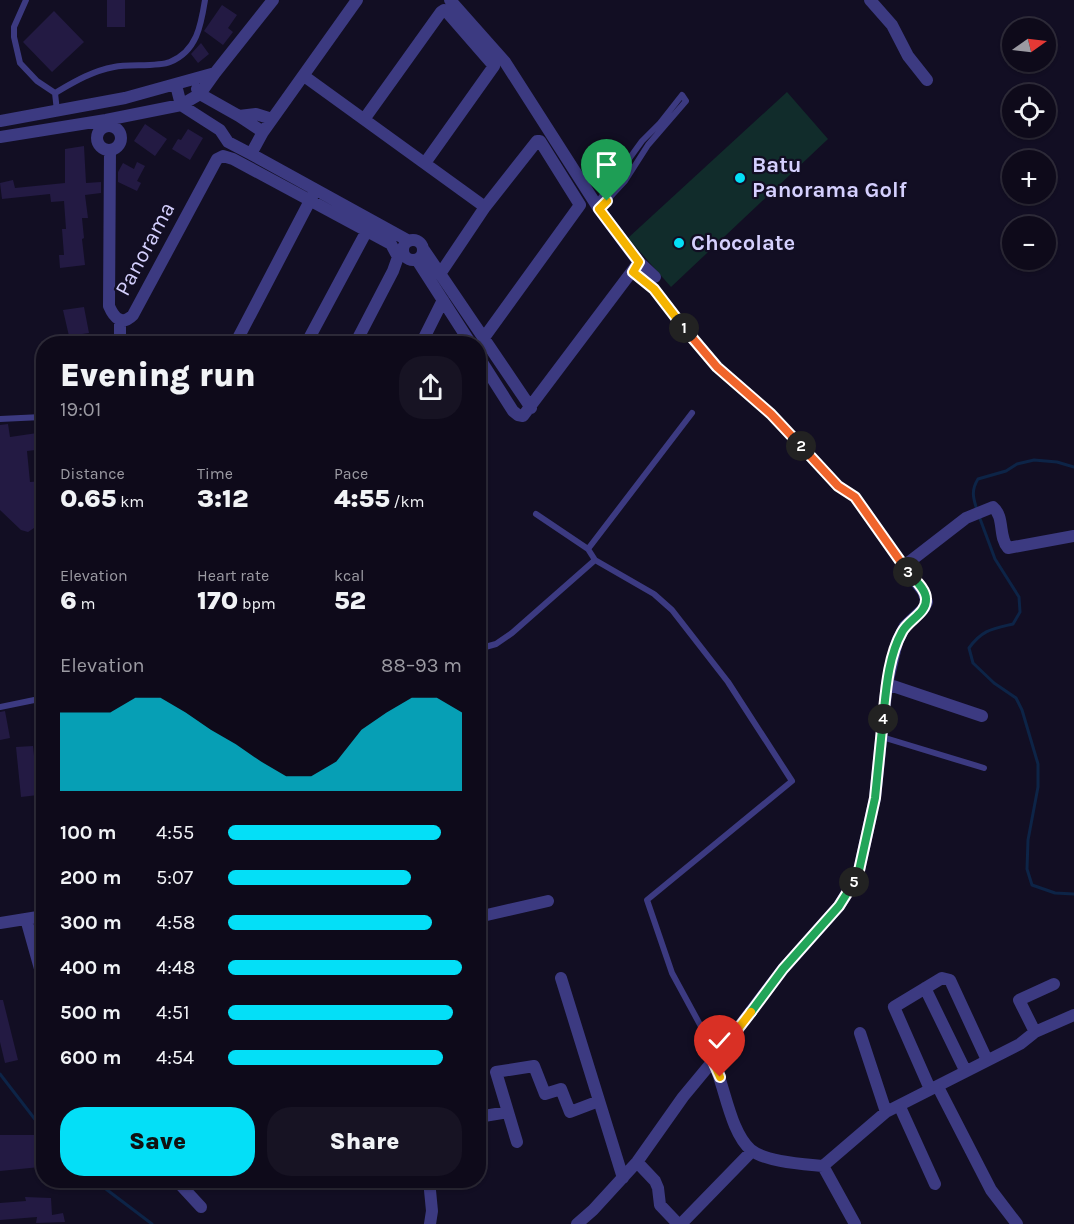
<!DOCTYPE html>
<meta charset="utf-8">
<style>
body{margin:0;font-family:Karla,sans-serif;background:#171323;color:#f1f3f6;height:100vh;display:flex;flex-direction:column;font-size:22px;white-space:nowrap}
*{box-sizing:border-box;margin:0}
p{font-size:20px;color:#9b9aa2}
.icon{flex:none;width:33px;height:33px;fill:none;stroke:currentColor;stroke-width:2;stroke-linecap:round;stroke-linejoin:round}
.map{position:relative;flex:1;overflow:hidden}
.details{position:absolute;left:36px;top:336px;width:450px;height:852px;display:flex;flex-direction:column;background:#0e0a1a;border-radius:24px;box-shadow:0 2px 4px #0004,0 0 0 2px #2e2b39}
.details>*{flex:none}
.needle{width:39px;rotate:76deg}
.buttons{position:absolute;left:1002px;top:18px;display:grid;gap:12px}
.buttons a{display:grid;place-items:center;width:54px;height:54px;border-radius:50%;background:#0e0a1a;box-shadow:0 2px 4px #0004,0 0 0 2px #2e2b39;font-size:30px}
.pin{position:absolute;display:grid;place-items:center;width:51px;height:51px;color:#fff;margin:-62px -26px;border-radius:50% 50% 50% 0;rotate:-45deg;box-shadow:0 0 6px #0007}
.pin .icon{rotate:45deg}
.km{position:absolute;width:30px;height:30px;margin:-15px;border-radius:50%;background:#222;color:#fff;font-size:16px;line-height:30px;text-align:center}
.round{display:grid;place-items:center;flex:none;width:63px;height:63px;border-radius:24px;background:#171323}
.head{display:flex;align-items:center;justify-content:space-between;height:102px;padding:0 24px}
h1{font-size:33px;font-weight:800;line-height:45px}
.metrics{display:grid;grid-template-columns:repeat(3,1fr);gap:9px;height:102px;padding:6px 24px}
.metrics div{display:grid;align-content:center}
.metrics b{font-size:26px;font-weight:800}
.metrics small{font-size:16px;font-weight:400}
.metrics p{font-size:16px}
.chart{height:168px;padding:12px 24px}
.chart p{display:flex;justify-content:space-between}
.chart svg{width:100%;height:108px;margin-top:6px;fill:#04dff7;opacity:.7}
.primary-button{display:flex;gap:12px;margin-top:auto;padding:12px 24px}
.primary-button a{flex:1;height:69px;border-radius:24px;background:#04dff7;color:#111;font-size:24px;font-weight:800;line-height:69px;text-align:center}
.primary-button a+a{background:#171323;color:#f1f3f6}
ul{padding:0 24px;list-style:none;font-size:20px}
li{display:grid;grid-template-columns:96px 72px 1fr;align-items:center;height:45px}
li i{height:15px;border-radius:8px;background:#04dff7}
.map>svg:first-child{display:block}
.green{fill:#112c2b}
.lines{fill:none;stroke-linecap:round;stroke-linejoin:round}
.stream{stroke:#0d2447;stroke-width:3}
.building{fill:#231a43}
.path{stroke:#30b3aa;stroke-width:2;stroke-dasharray:3 4.5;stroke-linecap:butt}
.lane{stroke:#3c3a81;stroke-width:6}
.street{stroke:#3c3a81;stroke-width:12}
.split-1-casing{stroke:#fff;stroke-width:12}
.split-2-casing{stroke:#fff;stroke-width:12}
.split-3-casing{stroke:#fff;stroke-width:12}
.split-4-casing{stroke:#fff;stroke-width:12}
.split-5-casing{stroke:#fff;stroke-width:12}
.split-6-casing{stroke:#fff;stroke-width:12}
.split-7-casing{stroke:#fff;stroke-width:12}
.split-1{stroke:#f5b400;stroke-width:8}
.split-2{stroke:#f0652b;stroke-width:8}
.split-3{stroke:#f0652b;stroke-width:8}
.split-4{stroke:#22a559;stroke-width:8}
.split-5{stroke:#22a559;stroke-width:8}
.split-6{stroke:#22a559;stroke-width:8}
.split-7{stroke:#f5b400;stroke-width:8}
.poi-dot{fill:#04dff7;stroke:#120e23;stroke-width:2}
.labels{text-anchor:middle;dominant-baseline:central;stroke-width:4.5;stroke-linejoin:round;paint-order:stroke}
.poi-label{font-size:22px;font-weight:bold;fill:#d5d0fe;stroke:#120e23;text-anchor:start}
.street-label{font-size:22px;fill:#d5d0fe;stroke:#120e23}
</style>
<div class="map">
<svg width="1074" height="1224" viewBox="0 0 1074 1224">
<rect width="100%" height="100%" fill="#120e23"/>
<path class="green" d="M787 92 828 139 671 287 628 238Z"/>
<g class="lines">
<path class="stream" d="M977 510C973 498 971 490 978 479L1006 471 1017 464 1034 460 1057 462 1074 467
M979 516 995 559 1019 597 1020 612 1013 624C992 629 982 630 969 648L973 663 994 683 1016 698 1022 710 1038 764V787L1028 840 1027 869 1032 885 1055 893 1074 894
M0 1074 44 1131
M94 1180 152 1224"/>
</g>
<path class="building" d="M107 0H125V27H107Z
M222 5 237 15 228 28 233 32 223 45 204 31Z
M54 11 84 42 52 72 23 42Z
M201 43 209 54 198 63 191 54Z
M145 124 167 139 155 156 134 141Z
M188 129 203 138 190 160 172 149 178 139 181 140Z
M84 146 86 183 101 182V193L85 195 88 218H82L84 238 82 239 85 265 60 268 59 255H64L62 229H66L64 201 51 202 50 194 2 199 0 183 13 180 15 188 65 183V149Z
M137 162 145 166 137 181 141 183 137 191 118 182V172L123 163 134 169Z
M84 307 89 333 69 336 63 310Z
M8 424 10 437 44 432V449L27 451 30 482 44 481V508H39L40 524 28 532 21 530 0 510V425Z
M5 711 10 738 0 740V712Z
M33 746 38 795 21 797 16 747Z
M0 1000H3L18 1060 5 1063 0 1042Z
M0 1135H43L44 1152H38L40 1167 0 1171Z
M25 1197 51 1198 52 1215 63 1213 65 1222 36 1223 37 1217 0 1220V1203L26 1201Z"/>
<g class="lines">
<path class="path" d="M654 289 686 331 717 367 771 414 838 486 855 497 897 556"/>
<path class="lane" d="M26 0 14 27V37L20 63 37 81 55 93 57 111
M55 93C74 82 92 71 114 67 129 64 158 67 170 62 197 51 201 25 205 0
M597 203 642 141 660 123 682 95 686 101 648 145 625 181 599 209
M0 419 42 417
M536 514 588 549 595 560 654 594 672 610 728 682 792 781 647 900 672 973 717 1056
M588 549 692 413
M478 649 496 644 512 633 595 560
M0 707 44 698
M882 737 984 768"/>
<path class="street" d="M357 0 263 132 251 154 409 241
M450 0 505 62 599 209 637 260 655 277
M870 0 892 25 908 56 927 80
M304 76 485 207
M176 85 181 105 220 130 228 142 251 154
M197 89 200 94 239 116 263 132
M239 116 256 114 272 119
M365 118 441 12 444 10 447 12 494 66 425 163
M0 121 125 98 215 73
M97 138a12 12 0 1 1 24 0a12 12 0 1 1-24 0Z
M0 137 106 120 181 105 200 94 215 73 273 0
M110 150 109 306C114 318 122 326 133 315L217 159 223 156 233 159 391 244 398 257 393 271 355 344
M403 250a10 10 0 1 1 20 0a10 10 0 1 1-20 0Z
M424 250 531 408
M417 260 471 344
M440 274 485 207 537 141H540L580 205 478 346
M120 321V344
M235 344 314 193
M306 344 371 223
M421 344 443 300
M478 356 513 411 518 415 523 416 639 262
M887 684 982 716
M478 917 548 901
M26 919 44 983
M0 923 44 916
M561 978 623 1178
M925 988 965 1070
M1035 1032 1074 1015
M860 1033 886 1112
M713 1061C725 1086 730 1132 751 1150 766 1162 804 1164 823 1166L886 1112 1020 1044 1035 1032 1019 1000 1054 984
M938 1087 991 1190 1017 1224
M930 1089 894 1007 942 978 950 980 987 1060
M900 1107 935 1184
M478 1117 508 1112
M517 1142 496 1072 534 1066 545 1094 561 1089 570 1112 599 1101
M478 1148 481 1164 478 1165
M637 1162 655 1181 658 1188 660 1205 678 1224
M823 1166 855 1224
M176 1180 201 1207
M429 1180 432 1211 430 1224
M577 1224 593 1210 637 1162 683 1097 717 1056 783 969 839 906 858 875 875 798 887 684 897 642 905 626 924 608 927 602 923 591 904 566 966 518 993 507C1005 517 998 537 1008 548L1074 536
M681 1224 752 1151"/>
</g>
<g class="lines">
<defs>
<path id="split-1" d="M607 201 599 209 639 262 633 272 654 289 684 328"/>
<path id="split-2" d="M684 328 717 367 771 414 801 446"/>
<path id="split-3" d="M801 446 838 486 855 497 908 572"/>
<path id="split-4" d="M883 719C886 691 888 657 902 632 908 620 927 613 926 599 926 589 914 579 908 572"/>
<path id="split-5" d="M854 882 858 875 875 798 883 719"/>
<path id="split-6" d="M751 1012 783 969 839 906 854 882"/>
<path id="split-7" d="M720 1077 713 1061 751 1012"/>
</defs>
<use href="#split-1" class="split-1-casing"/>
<use href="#split-2" class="split-2-casing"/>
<use href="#split-3" class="split-3-casing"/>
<use href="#split-4" class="split-4-casing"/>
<use href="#split-5" class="split-5-casing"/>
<use href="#split-6" class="split-6-casing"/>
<use href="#split-7" class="split-7-casing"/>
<use href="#split-1" class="split-1"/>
<use href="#split-2" class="split-2"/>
<use href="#split-3" class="split-3"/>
<use href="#split-4" class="split-4"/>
<use href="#split-5" class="split-5"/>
<use href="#split-6" class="split-6"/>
<use href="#split-7" class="split-7"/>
</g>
<g class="poi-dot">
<circle cx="740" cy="178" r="6"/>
<circle cx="679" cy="243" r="6"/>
</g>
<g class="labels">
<g class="poi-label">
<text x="752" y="165">Batu<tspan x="752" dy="25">Panorama Golf</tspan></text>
<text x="691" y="243">Chocolate</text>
</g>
<g class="street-label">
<text transform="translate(145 249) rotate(-62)">Panorama</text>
</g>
</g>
</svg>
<div class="buttons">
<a><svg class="needle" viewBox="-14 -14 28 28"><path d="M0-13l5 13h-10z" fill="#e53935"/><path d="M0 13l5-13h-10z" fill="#9b9aa2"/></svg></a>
<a><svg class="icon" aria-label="locate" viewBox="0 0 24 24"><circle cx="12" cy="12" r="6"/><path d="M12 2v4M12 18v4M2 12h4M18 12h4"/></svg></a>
<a>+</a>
<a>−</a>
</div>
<div class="pin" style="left:607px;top:201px;background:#1e9e55"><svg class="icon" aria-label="arrive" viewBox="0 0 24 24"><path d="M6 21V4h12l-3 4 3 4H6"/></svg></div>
<div class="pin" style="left:720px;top:1077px;background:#d93025"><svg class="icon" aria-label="check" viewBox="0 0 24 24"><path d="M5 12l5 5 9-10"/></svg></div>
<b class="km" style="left:684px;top:328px">1</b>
<b class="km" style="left:801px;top:446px">2</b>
<b class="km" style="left:908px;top:572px">3</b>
<b class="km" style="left:883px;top:719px">4</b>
<b class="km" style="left:854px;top:882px">5</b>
<section class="details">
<div class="head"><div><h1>Evening run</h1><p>19:01</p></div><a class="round"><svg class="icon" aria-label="share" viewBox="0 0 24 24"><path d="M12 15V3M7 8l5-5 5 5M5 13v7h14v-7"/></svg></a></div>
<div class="metrics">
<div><p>Distance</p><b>0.65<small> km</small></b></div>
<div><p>Time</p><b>3:12</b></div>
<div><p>Pace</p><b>4:55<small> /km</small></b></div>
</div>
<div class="metrics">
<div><p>Elevation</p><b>6<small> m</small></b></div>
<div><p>Heart rate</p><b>170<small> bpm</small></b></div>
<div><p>kcal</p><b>52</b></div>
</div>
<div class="chart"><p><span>Elevation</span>88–93 m</p>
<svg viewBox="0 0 160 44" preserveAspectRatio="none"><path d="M0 44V12L10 12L20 12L30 6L40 6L50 12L60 19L70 25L80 32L90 38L100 38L110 32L120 19L130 12L140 6L150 6L160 12V44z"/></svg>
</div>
<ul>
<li><b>100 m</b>4:55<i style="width:91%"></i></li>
<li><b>200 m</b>5:07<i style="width:78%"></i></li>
<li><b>300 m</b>4:58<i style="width:87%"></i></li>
<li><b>400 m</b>4:48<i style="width:100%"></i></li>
<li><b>500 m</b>4:51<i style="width:96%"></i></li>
<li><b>600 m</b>4:54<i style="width:92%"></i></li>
</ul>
<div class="primary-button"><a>Save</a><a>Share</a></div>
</section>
</div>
